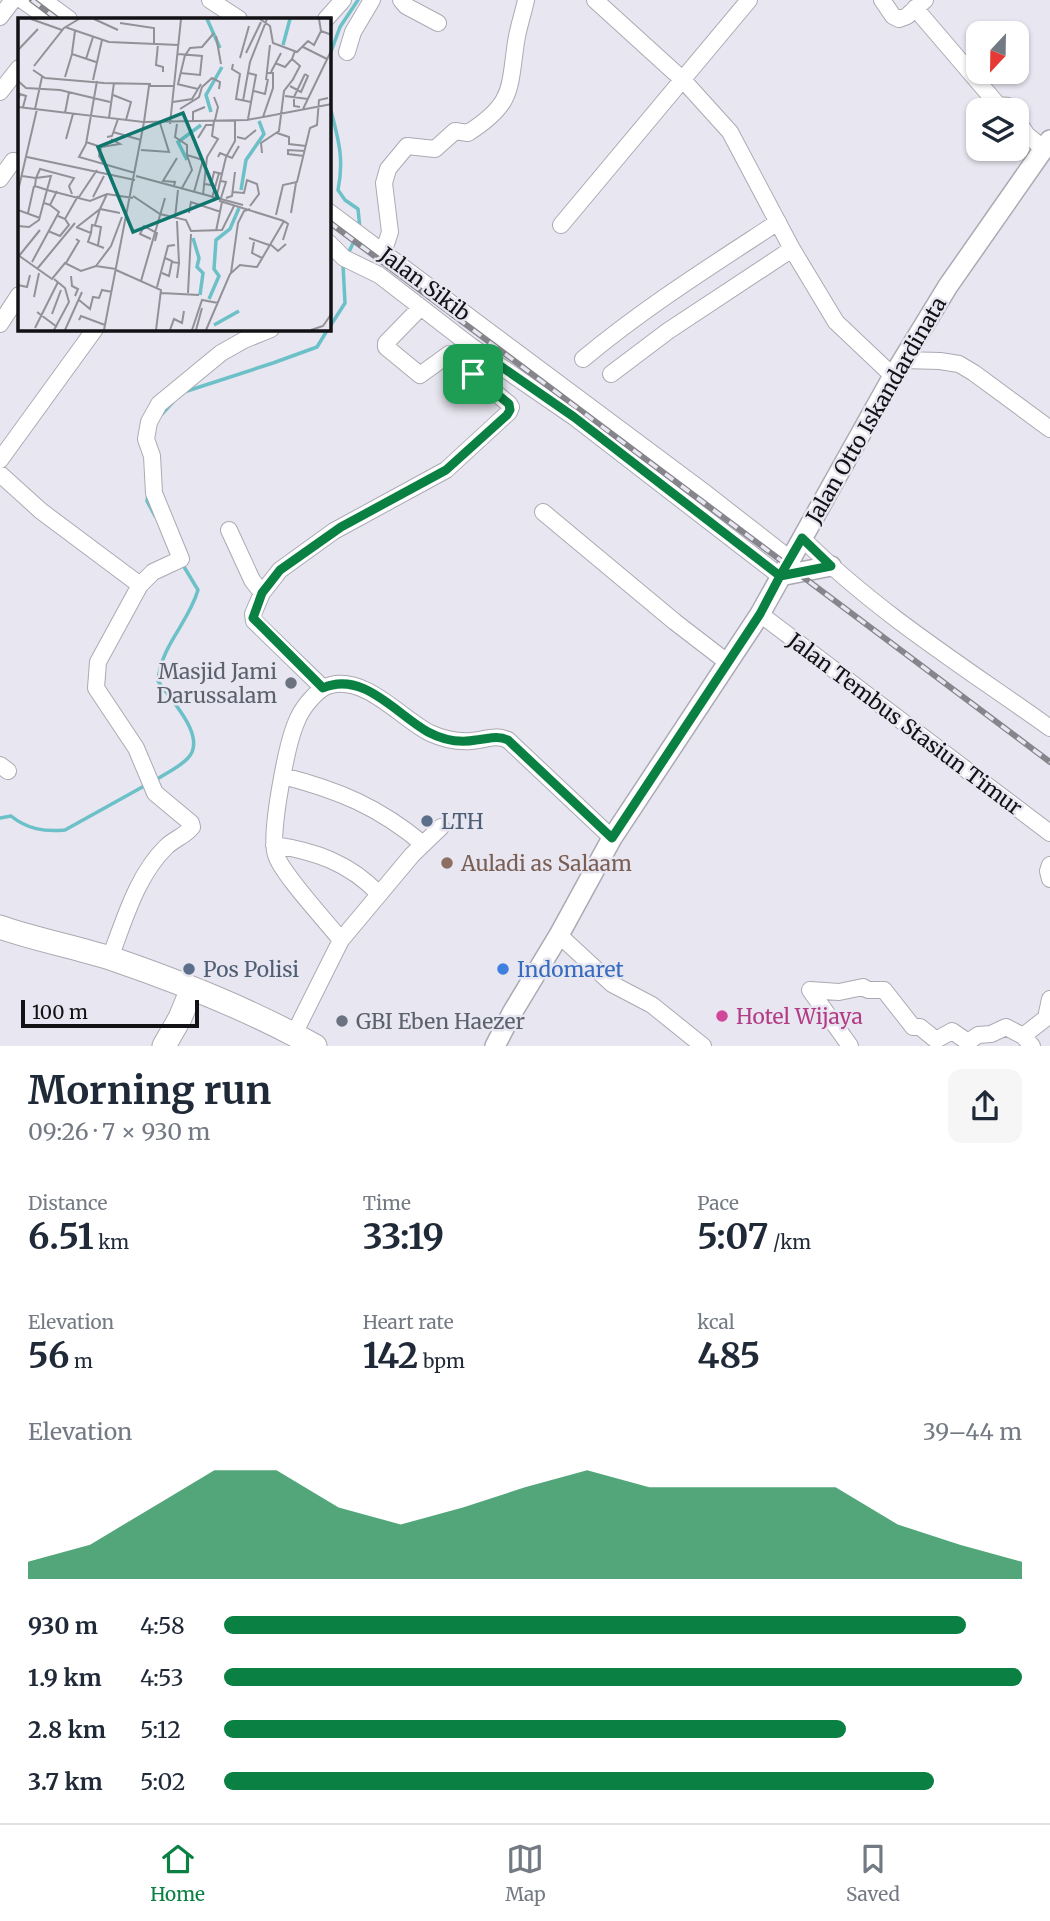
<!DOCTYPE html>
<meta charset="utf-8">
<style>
body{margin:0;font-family:Merriweather,serif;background:#f6f6f7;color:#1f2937;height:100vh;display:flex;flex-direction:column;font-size:26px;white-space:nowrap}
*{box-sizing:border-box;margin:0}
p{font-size:23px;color:#747a83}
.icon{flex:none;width:38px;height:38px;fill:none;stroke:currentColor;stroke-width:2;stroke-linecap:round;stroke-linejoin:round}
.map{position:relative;height:1046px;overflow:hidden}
.side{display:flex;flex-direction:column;background:#fff;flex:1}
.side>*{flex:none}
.needle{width:46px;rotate:202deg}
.buttons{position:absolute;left:966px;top:21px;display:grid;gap:14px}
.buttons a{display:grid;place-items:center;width:63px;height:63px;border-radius:14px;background:#fff;box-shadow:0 2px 5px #0004;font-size:35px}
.scale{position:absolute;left:21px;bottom:18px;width:178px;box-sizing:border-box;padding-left:7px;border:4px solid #121114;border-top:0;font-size:19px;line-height:24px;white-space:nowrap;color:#121114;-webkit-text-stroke:5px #e8e6f0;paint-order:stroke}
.pin{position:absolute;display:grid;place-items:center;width:60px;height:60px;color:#fff;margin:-30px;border-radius:14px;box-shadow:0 4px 10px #0006}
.round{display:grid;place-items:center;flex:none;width:74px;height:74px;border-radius:14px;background:#f6f6f7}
.head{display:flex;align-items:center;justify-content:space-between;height:119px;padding:0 28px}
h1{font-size:38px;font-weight:700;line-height:52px}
.stats{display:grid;grid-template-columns:repeat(3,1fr);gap:10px;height:119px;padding:7px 28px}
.stats div{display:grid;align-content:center}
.stats b{font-size:35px;font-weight:700}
.stats small{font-size:19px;font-weight:400}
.stats p{font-size:19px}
.chart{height:196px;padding:14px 28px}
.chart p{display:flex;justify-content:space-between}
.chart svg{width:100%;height:126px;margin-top:7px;fill:#0b8043;opacity:.7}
ul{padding:0 28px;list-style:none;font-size:23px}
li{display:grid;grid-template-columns:112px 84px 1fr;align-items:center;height:52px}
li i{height:18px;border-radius:9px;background:#0b8043}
.tab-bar{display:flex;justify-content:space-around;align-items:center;height:98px;border-top:2px solid #e0e1e3;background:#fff;font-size:19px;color:#747a83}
.tab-bar a{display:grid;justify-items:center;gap:4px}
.tab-bar .on{color:#0b8043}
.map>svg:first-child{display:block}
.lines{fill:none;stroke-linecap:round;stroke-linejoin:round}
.stream{stroke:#6cc0c7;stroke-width:3.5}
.minor-casing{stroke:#abaab3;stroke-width:18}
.major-casing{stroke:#abaab3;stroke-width:22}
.highway-casing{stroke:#abaab3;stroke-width:25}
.minor{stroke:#fff;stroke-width:16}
.major{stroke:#fff;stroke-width:19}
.highway{stroke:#fff;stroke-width:23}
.rail-casing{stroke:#86858c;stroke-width:6}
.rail{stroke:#e8e6f0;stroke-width:3.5;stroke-dasharray:10;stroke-linecap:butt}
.route-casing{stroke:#fff;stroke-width:14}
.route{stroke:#0b8043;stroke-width:9}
.worship-dot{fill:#6b7280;stroke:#e8e6f0;stroke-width:2.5}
.service-dot{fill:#5c6f8a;stroke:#e8e6f0;stroke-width:2.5}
.education-dot{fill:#8d6e63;stroke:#e8e6f0;stroke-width:2.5}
.shop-dot{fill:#3f7fe0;stroke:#e8e6f0;stroke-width:2.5}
.hotel-dot{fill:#d1479c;stroke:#e8e6f0;stroke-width:2.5}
.labels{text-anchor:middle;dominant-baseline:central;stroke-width:5;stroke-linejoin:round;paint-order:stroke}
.street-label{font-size:21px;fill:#121114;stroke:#e8e6f0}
.worship-label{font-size:21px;fill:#5b616d;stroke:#e8e6f0;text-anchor:end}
.service-label{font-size:21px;fill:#4e5e75;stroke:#e8e6f0;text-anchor:start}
.education-label{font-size:21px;fill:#785e54;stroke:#e8e6f0;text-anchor:start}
.shop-label{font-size:21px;fill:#366cbe;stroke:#e8e6f0;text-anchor:start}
.hotel-label{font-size:21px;fill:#b23c85;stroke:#e8e6f0;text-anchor:start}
.inset-river{fill:none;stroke:#6cc0c7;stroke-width:3.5}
.inset-road{fill:none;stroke:#929198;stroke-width:2}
.view{fill:#0f766e;fill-opacity:0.15;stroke:#0f766e;stroke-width:3.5}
.inset-edge{fill:none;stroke:#121114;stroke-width:3.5}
</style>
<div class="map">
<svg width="1050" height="1046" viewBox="0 0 1050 1046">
<rect width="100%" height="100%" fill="#e8e6f0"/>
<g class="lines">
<path class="stream" d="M329 57 340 27 358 0
M329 103C337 135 345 156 338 190L345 200 358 209 360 229
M348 254 355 239
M329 328 345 303 343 265
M184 392 273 363 317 347 328 329
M162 414 173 402
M148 494 147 501 155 516
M156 780C166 773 180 767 188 758 208 737 170 699 158 681 161 645 188 624 198 590L183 565
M0 818 11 816C27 829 44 832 65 830L146 785"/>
<defs>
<path id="minor" d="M22 0 49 19
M43 0 69 19
M210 0 239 19
M401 0 406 6 438 23
M595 0 683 80 730 132 792 249 836 322 893 376
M882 0 893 16 899 19 907 16 925 0
M915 8 998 105 1008 106 1011 110
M0 17 13 0
M326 19 343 0
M347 52 353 32 372 0
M0 92 19 68
M1017 120 1027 135 1044 149
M0 179 13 161 19 162
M329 212 704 492 790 559
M561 225 749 0
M329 243 344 258 379 275 471 346 574 417 780 576
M383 253 390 232 384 183 388 169 407 146 435 149 455 131 468 133C513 104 509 91 516 42 518 28 523 14 526 0
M0 324 19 295
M583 359C644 308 711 266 778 222
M903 360 940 361 959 364 974 373 1050 429
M611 374 668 331 792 249
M0 460 95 329
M0 474 41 511 140 585 98 662 96 688 136 748 155 793 191 823 192 827C185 836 174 839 166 847 137 875 124 921 110 958
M543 512 675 622 727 662
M229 530 252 580 262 593 253 614 254 621 323 688
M802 538C876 612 966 668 1050 728
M140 585 153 572 181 559 154 493 152 456 146 439 149 422 159 404 221 353 244 340 271 329
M262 593 280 570 334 531 446 470 509 412 511 407 509 404 449 354 420 375 386 347V343L420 308
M760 614 1050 833
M0 765 8 771
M283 776C338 790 379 807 423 844
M274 845C315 851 349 863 378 893
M1050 865 1048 871 1050 879
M559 935 612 984 652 1005 703 1046
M341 940 412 855 441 827
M294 1034 341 940C326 921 282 874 276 855 269 834 287 744 296 723 301 709 317 688 331 685 366 676 402 719 430 733 443 739 457 742 471 741 485 740 495 734 508 740L612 838
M850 1046 810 990 839 992 863 987 868 990H884L913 1027H920L936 1040 952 1031 968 1042 978 1035 991 1034 1006 1027 1023 1036
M1032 1046 1023 1036 1046 1018 1050 999"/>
<path id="major" d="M780 576 831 566
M495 1046 512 1013 559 935 612 838 760 614 893 376 948 286 1050 140"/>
<path id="highway" d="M0 927C37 940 76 947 113 959 183 983 251 1010 315 1046
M164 1046 180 1018 192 989"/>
</defs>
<use href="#minor" class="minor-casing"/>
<use href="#major" class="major-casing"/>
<use href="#highway" class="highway-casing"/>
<use href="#minor" class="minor"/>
<use href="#major" class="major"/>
<use href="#highway" class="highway"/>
<defs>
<path id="rail" d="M32 0 57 19
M329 222 1050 762"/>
</defs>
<use href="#rail" class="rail-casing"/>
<use href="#rail" class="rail"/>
</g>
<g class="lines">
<defs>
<path id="route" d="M473 374 509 404 510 410 507 415 446 470 341 527 280 570 262 593 253 618 323 688C363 670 397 715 428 732 443 740 460 743 476 740 488 739 497 735 508 740L612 838 760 614 780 576 831 566 802 538 780 576 574 417 486 356 473 374"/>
</defs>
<use href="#route" class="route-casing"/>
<use href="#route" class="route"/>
</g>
<g class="worship-dot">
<circle cx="291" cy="683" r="7"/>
<circle cx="342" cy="1021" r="7"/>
</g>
<g class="service-dot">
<circle cx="427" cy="821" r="7"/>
<circle cx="189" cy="969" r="7"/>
</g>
<circle class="education-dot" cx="447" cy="863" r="7"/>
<circle class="shop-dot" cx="503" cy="969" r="7"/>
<circle class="hotel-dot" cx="722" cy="1016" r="7"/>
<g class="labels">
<g class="street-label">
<text transform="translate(425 284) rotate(37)">Jalan Sikib</text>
<text transform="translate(876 410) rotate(-60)">Jalan Otto Iskandardinata</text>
<text transform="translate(905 724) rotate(37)">Jalan Tembus Stasiun Timur</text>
</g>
<g class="worship-label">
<text x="277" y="671">Masjid Jami<tspan x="277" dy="24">Darussalam</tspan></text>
<text x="356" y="1021" text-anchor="start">GBI Eben Haezer</text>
</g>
<g class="service-label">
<text x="441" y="821">LTH</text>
<text x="203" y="969">Pos Polisi</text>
</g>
<g class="education-label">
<text x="461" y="863">Auladi as Salaam</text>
</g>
<g class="shop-label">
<text x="517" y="969">Indomaret</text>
</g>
<g class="hotel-label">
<text x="736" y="1016">Hotel Wijaya</text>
</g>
</g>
<g transform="translate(18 18)">
<rect width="313" height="313" fill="#e8e6f0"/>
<path class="inset-river" d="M189 1 202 30M265 27 272 1M193 94 188 77 204 49M169 142 160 124 183 107M223 172 228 142 246 116 241 103M175 220 181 240 179 249 185 255 182 277M191 281 201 258 196 251 198 222 212 211 221 190M196 307 221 293"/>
<path class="inset-road" d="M13 1 44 12M76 1 100 12M242 1 252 8 255 25 279 34 290 23 296 27 303 13M301 1 303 13 314 17M102 5 136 10V26M47 9 91 24 161 27M198 18 203 46M140 26 138 47 145 49V54M285 29 309 41M0 32 20 11M54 35 57 13M228 35 243 4M160 36 184 38 182 57 162 55M168 36 172 30 184 29 196 15M222 40 231 8M68 41 75 19M257 45 267 49 274 41M215 46 214 51 222 56 218 81 233 84M16 48 46 10 61 1M15 52 27 60 86 65M253 54 263 35M47 59 54 36 78 44M75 62 84 22M248 62 252 27M0 63 8 70 42 72 92 84M79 63 68 126 61 139 117 155M274 63 282 48 274 41 277 33M83 65 133 66M159 66 180 71M160 66 167 37M155 68H131L126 104 229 102 314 86M272 68 283 74 290 58 287 56M236 73 247 76 250 61M95 77 113 84 108 102M267 78 290 81M196 79 200 89 197 102M0 82 2 76 8 78 5 89M225 83 230 55M155 84 174 81 183 66M0 89 126 104 86 312M282 89 276 88V79L287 56M17 91 24 59M162 91 181 79 184 69 194 60 202 64 201 71M285 91 314 31M47 95 51 74M245 99 255 70V55H249M91 100 96 65M230 101 238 57 230 55 232 44 249 1M175 104V94L187 89M152 106 163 1M159 106 157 119 169 127V137L185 142 176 174M95 114 123 122M259 115 271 119V126L288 128M89 119 94 118 100 101M219 119 227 121 238 112M180 120 188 107H196M48 121 55 96M68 124 83 129 81 138 86 146M83 129 102 126 93 121M123 132 151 134 142 105M244 135 243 125 261 113 266 73 276 60M286 138 270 136V132L287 133M9 139 117 162M200 139 202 135 214 140 221 128M4 158 18 160 17 168 29 172 33 158 18 160 22 151 56 160 51 168 54 176M118 158 225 187M203 163 208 164 202 183 266 203M187 166 193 167 196 154 205 156M156 168 157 164 145 163 159 140M164 170 174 152 169 137M0 173 19 91M214 174 226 175 229 162 239 166 241 176 232 188M185 177 189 139 200 121 194 118 196 103M115 178 142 196 168 202 173 213 204 212 216 188M61 179 79 152M75 179 86 158M194 180 201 155M208 180 214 178 217 154M198 181 208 139 217 123V103M26 185 32 187 39 173M0 192 22 200M10 195 16 168M171 195 173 184 203 194M273 195 278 165M258 197 265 167 279 164 292 110 299 107 301 82 310 80M40 198 47 201 60 178M157 200 160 172M159 203 161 245M77 207 82 191 102 195M0 208 11 209 21 202 29 172 72 183 89 176 115 180M58 209 73 215 70 224 86 230M59 209 82 191 89 176M30 213 42 218 51 207 47 201M198 213 204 184M73 215 74 207 83 209 80 227M231 220 251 227M133 221 122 216 126 208 139 215 137 223M265 222 270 206 266 203M236 224 234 235 244 240M252 226 260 233 268 226M0 237 34 261 47 245 63 253 78 248 98 251M1 238 22 212M14 244 41 194 32 187M154 244 161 245 159 260M48 245 61 223 58 221M78 248 93 228 104 199M19 251 57 205M98 252 143 272 138 312M144 255 151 258 154 243 147 240M213 255 220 205 226 193 232 191M53 258 54 268 60 271 57 278M36 261 47 270 51 284 36 312M123 263 147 180M0 267 9 269 12 257M139 269 150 228 157 227M143 275 181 277M170 275 173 216M16 279 21 255M61 282 72 291 75 279 81 280 84 272 94 274M19 294 39 309M34 296 43 272M61 302 63 298 87 307M17 310 40 264M47 312 64 274M152 312 156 301 164 305 166 293M174 312 184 282 200 285M178 312 184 290M188 312 212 256 222 247 239 249 266 203M293 312 305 308 314 295"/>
<path class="view" d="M165 95 200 180 115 214 80 129Z"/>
<rect width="313" height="313" class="inset-edge"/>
</g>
</svg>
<div class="buttons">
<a><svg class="needle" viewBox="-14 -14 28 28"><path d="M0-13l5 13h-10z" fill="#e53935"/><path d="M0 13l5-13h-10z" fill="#747a83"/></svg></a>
<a><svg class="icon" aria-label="layers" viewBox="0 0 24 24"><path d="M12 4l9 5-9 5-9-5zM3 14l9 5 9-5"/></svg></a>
</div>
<div class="scale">100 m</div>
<div class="pin" style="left:473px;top:374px;background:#1e9e55"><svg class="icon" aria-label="arrive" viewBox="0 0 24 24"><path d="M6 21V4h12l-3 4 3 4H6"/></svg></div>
</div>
<section class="side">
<div class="head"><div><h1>Morning run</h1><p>09:26 · 7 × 930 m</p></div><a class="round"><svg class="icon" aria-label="share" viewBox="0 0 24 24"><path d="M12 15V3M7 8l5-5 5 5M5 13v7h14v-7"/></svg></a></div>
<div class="stats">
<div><p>Distance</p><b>6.51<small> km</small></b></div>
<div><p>Time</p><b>33:19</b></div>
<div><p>Pace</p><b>5:07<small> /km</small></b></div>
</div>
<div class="stats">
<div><p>Elevation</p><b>56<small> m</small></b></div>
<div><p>Heart rate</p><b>142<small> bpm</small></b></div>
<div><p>kcal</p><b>485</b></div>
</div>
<div class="chart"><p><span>Elevation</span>39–44 m</p>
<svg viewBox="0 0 160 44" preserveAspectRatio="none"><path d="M0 44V38L10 32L20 19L30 6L40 6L50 19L60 25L70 19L80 12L90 6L100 12L110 12L120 12L130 12L140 25L150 32L160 38V44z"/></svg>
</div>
<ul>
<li><b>930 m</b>4:58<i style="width:93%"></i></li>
<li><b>1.9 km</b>4:53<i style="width:100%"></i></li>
<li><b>2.8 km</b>5:12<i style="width:78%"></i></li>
<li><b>3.7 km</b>5:02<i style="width:89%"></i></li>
</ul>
</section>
<nav class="tab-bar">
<a class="on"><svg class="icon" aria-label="home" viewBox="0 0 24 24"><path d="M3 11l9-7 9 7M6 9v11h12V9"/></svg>Home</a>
<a><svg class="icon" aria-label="map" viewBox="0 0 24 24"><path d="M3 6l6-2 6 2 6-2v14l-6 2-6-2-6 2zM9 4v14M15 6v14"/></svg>Map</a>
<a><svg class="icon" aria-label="saved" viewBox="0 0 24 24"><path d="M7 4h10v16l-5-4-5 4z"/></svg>Saved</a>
</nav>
